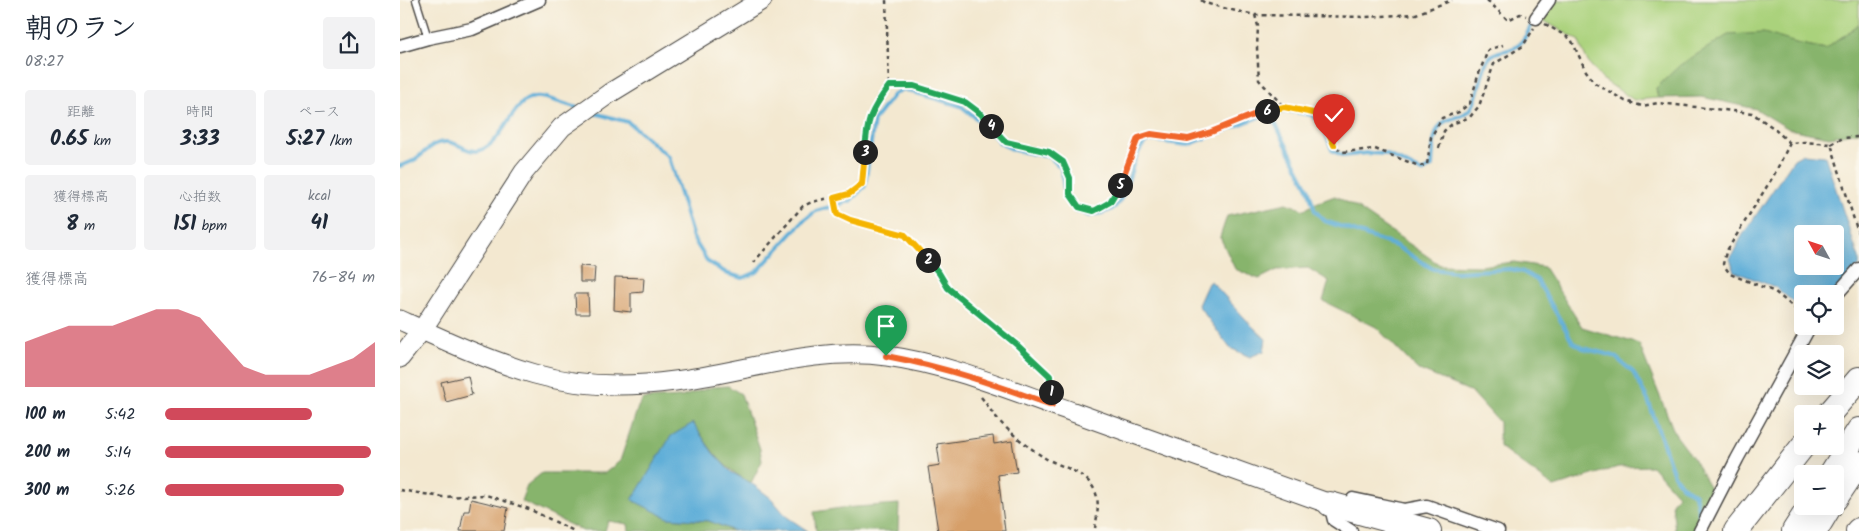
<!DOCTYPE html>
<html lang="ja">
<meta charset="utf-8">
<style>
body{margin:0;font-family:Kalam,"Klee One",sans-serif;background:#f2f2f3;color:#1f2937;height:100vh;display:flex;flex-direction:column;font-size:19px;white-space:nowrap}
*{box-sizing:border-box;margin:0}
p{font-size:16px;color:#747a83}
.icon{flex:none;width:28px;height:28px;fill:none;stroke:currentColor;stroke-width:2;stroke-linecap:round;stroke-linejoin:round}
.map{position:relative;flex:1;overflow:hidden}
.sheet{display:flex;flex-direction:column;background:#fff;width:400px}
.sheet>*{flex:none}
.needle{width:32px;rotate:310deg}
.tools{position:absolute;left:1394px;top:225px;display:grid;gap:10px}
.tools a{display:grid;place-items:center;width:50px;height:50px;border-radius:5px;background:#fff;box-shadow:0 5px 20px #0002;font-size:25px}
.pin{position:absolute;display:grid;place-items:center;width:42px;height:42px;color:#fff;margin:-51px -21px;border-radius:50% 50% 50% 0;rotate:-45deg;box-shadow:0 0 5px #0007}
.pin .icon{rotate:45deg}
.km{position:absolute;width:25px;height:25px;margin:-12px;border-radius:50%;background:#222;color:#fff;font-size:14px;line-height:25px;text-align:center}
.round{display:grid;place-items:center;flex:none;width:52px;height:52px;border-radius:5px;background:#f2f2f3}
.overview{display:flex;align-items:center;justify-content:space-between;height:85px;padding:0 25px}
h1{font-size:28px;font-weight:600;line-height:38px}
.figures{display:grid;grid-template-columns:repeat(3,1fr);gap:8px;height:85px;padding:5px 25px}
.figures div{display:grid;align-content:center;border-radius:5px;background:#f2f2f3;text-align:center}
.figures b{font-size:21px;font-weight:600}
.figures small{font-size:14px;font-weight:400}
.figures p{font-size:14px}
.chart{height:140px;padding:10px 25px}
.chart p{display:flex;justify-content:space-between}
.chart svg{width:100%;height:90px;margin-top:5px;fill:#d1495b;opacity:.7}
ul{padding:0 25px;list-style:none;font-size:16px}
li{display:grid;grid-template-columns:80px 60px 1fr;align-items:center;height:38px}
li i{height:12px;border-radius:6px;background:#d1495b}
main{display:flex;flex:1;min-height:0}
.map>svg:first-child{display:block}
.green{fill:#aad27c;stroke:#6a7e54}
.forest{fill:#87b46c;stroke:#59704c}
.water{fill:#5eaed8;stroke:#446c82;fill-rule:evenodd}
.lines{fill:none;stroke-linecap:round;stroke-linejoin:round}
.stream{stroke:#5eaed8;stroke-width:4}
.building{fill:#d69f69}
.lane-casing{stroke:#494744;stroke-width:9}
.street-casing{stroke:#494744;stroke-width:15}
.secondary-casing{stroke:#494744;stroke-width:21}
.highway-casing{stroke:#494744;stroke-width:26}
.path{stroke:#494744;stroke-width:2.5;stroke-dasharray:4 4;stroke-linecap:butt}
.lane{stroke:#fff;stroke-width:6}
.street{stroke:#fff;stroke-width:12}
.secondary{stroke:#fff;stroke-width:19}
.highway{stroke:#fff;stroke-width:24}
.split-1-casing{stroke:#fff;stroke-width:10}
.split-2-casing{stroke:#fff;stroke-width:10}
.split-3-casing{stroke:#fff;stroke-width:10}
.split-4-casing{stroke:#fff;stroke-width:10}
.split-5-casing{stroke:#fff;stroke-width:10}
.split-6-casing{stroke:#fff;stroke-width:10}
.split-7-casing{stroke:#fff;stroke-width:10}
.split-1{stroke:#f0652b;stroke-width:6}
.split-2{stroke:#22a559;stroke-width:6}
.split-3{stroke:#f5b400;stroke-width:6}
.split-4{stroke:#22a559;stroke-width:6}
.split-5{stroke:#22a559;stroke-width:6}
.split-6{stroke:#f0652b;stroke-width:6}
.split-7{stroke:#f5b400;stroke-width:6}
</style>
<main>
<section class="sheet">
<div class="overview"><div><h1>朝のラン</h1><p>08:27</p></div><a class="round"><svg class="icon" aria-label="share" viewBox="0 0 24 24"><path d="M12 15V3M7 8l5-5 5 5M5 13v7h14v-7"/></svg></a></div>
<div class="figures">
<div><p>距離</p><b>0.65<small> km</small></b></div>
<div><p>時間</p><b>3:33</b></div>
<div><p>ペース</p><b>5:27<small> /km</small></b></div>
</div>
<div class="figures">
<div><p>獲得標高</p><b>8<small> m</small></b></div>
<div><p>心拍数</p><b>151<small> bpm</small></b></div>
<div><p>kcal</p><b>41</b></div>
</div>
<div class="chart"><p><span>獲得標高</span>76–84 m</p>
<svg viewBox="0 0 160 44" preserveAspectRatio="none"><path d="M0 44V22L10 18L20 14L30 14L40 14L50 10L60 6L70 6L80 10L90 22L100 34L110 38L120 38L130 38L140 34L150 30L160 22V44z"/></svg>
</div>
<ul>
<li><b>100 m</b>5:42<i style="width:70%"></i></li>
<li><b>200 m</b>5:14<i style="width:98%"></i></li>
<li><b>300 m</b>5:26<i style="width:85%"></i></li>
</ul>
</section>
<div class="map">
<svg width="1459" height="531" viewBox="0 0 1459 531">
<rect width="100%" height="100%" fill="#fbf7ec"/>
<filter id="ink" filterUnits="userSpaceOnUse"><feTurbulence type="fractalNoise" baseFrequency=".02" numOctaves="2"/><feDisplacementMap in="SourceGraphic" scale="10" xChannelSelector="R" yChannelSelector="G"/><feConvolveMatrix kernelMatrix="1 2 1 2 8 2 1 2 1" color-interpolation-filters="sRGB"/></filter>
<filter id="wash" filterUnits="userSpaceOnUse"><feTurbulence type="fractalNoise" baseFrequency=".0096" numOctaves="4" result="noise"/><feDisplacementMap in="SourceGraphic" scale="20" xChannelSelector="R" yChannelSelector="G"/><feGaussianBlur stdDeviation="1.12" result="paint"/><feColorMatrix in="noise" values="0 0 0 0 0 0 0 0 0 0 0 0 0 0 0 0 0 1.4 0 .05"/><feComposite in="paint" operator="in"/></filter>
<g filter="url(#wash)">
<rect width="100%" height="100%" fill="#f3e8d0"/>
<path class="green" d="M1151 0H1459V24L1426 49 1396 43 1256 88 1258 98 1234 100 1202 79 1188 62 1178 40 1139 18Z"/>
<path class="forest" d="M1459 24V132L1429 137 1389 129 1356 109 1302 97 1258 98 1256 88 1280 65 1328 35 1364 33 1396 43 1426 49Z
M935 196 956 207 1040 265 1080 266 1114 262 1144 267 1182 327 1239 344 1275 434 1293 458 1315 497 1299 531H1275L1272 503 1278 495 1252 466 1218 467 1154 487 1099 446V422L1072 392 1017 369 976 327 923 301 929 281 908 268 877 270 859 279 835 269 820 237 827 216 887 203 904 210 916 203Z
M328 386 341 394 360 449 362 461 351 483C320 466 312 451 293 423L268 518 309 521 334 531H229L228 524 208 521 205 531H183L121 501 127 485 142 473H205L220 461 238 407 243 399 281 397 312 387Z
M499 504 498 531H416L414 512 441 508Z"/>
<path class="water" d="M1403 154 1425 156 1459 259V266L1434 294H1402V309L1375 287 1335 272 1330 259 1342 236 1394 159ZM1402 234H1435V266H1402Z
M811 281 852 326 866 339 864 351 850 357 830 348 798 305 808 283Z
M293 423 313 453 331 472 351 483 371 498 387 517 408 531H334L309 521 268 518 232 500 271 436Z"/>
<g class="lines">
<path class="stream" d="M194 113 228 122 269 157 293 238 308 262 328 274 343 278 357 272 403 221 416 211 450 201 465 186 474 120 494 94 503 89 561 106 586 126 600 143 614 150 650 157 661 168 665 197 676 210 689 216C695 214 706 213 712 209 730 197 729 155 748 140L788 145 864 115 890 111 911 115 922 124 932 150 943 156 967 153 986 154 1022 172 1032 166C1033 153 1032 127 1046 121 1056 116 1065 117 1072 107 1079 96 1082 64 1090 57 1097 50 1103 52 1111 49 1123 45 1129 30 1134 20
M871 115 908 188 915 211 925 221 996 246 1033 269 1056 272 1111 269 1123 272 1137 280 1173 342 1183 348 1214 356 1233 372 1248 400 1274 475 1281 485 1295 495 1301 521
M0 166C5 164 10 163 14 160 26 153 32 141 47 142 59 142 70 156 83 149 107 138 113 94 140 97 153 99 166 105 178 108"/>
</g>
<g id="blocks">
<path class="building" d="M180 266 195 267 194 282H180Z
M215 277 244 278 243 292 231 293V312L214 310Z
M175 294H188L189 314H176Z
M68 376 72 395 46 402 41 382Z
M593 436 594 444 612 441 617 472 598 475 605 531H538L528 467 540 465 537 444Z
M71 499 108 508 104 531H60L64 511H69Z"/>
</g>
</g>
<g filter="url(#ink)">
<use href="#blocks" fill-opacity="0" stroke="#494744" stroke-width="1"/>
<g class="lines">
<defs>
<path id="lane" d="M16 0 28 38"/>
<path id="street" d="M1136 18 1149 0
M0 46 28 38 72 29 139 0
M1435 296 1459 269
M953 499 1005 510 1027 506 1098 531
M933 502 930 504 934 520 951 531
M1300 531 1337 459 1410 326"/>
<path id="secondary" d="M0 320C44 340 89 361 135 374 180 387 230 387 275 381 346 372 415 346 487 356 552 365 612 391 673 412 759 443 844 473 930 504
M0 358 22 330 124 172 162 127 210 93 362 0"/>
<path id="highway" d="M1429 414 1459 379
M1431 474 1459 430
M1435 499 1459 463
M930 504 1029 531
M1336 531 1403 446
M1394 531 1410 506
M1415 531 1430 506
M1458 531 1459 530"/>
</defs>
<use href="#lane" class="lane-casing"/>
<use href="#street" class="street-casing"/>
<use href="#secondary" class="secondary-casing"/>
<use href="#highway" class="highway-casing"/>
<path class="path" d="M486 0 489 86 473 109 467 128 462 184 449 194 434 197 437 215 450 220 505 235 539 273 548 288 617 345 650 376 651 388
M801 0 805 3 827 9 855 15 966 17 1016 14 1052 0
M1087 0 1108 20 1120 14 1126 16
M855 15 858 26 857 48 859 80 884 107 919 114C927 127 930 143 942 152L975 149 1019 166 1027 165 1031 137 1042 118 1059 112 1070 103 1078 76 1088 50 1103 45
M1145 24 1171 39 1186 71 1195 83 1225 101 1242 106 1258 103 1352 113 1372 127 1390 143 1404 142 1431 144 1459 236
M489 86C519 87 556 94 579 113 589 121 595 134 605 141 621 152 646 145 662 162 675 174 664 196 679 207 682 209 690 210 694 211L710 202 720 186 738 138 751 134 788 139 811 132 858 113 884 107
M1390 143 1374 175 1326 252 1323 264 1330 274 1375 292 1402 314
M1431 144 1443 138 1459 137
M1039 148 1044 131 1052 124 1070 117 1079 106 1094 64 1123 46 1134 28
M353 263 403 206 412 202 434 197
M581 397C587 404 591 412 597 418 607 431 631 449 645 458 661 467 687 472 695 491 700 502 697 517 695 528
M0 490 42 497 86 495 129 509 174 531"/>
<use href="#lane" class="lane"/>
<use href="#street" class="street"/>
<use href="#secondary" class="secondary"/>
<use href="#highway" class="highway"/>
</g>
</g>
<g class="lines" filter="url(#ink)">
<defs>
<path id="split-1" d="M486 356C545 367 596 385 652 405L651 392"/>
<path id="split-2" d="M528 260 539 273 548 288 617 345 650 376 651 392"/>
<path id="split-3" d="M465 152 462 184 449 194 434 198 437 214 450 220 505 235 528 260"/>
<path id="split-4" d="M465 152C467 119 470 112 489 86H514L565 102 581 114 591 126"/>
<path id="split-5" d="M591 126 606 142 649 152 663 162 670 178V194L679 207 694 211 710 202 720 185"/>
<path id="split-6" d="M720 185 738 138 751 134 788 139 811 132 858 113 867 111"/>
<path id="split-7" d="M867 111 884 107 918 114 926 126 934 145"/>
</defs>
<use href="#split-1" class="split-1-casing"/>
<use href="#split-2" class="split-2-casing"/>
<use href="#split-3" class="split-3-casing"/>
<use href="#split-4" class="split-4-casing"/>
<use href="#split-5" class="split-5-casing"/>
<use href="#split-6" class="split-6-casing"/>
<use href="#split-7" class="split-7-casing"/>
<use href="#split-1" class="split-1"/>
<use href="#split-2" class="split-2"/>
<use href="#split-3" class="split-3"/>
<use href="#split-4" class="split-4"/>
<use href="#split-5" class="split-5"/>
<use href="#split-6" class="split-6"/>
<use href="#split-7" class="split-7"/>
</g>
</svg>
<div class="tools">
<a><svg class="needle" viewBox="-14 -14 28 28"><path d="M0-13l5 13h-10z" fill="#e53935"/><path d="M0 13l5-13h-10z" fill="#747a83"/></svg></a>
<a><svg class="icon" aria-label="locate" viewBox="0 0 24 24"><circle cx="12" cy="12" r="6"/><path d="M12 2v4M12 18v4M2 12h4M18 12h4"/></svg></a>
<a><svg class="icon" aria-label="layers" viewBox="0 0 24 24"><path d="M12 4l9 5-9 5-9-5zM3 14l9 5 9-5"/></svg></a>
<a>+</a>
<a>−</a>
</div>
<div class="pin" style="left:486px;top:356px;background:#1e9e55"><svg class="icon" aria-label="arrive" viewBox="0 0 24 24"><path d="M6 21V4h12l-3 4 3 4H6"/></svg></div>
<div class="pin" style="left:934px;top:145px;background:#d93025"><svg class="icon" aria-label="check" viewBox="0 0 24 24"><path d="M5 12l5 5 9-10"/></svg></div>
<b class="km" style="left:651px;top:392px">1</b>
<b class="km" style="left:528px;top:260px">2</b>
<b class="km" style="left:465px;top:152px">3</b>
<b class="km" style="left:591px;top:126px">4</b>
<b class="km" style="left:720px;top:185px">5</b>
<b class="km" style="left:867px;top:111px">6</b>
</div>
</main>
